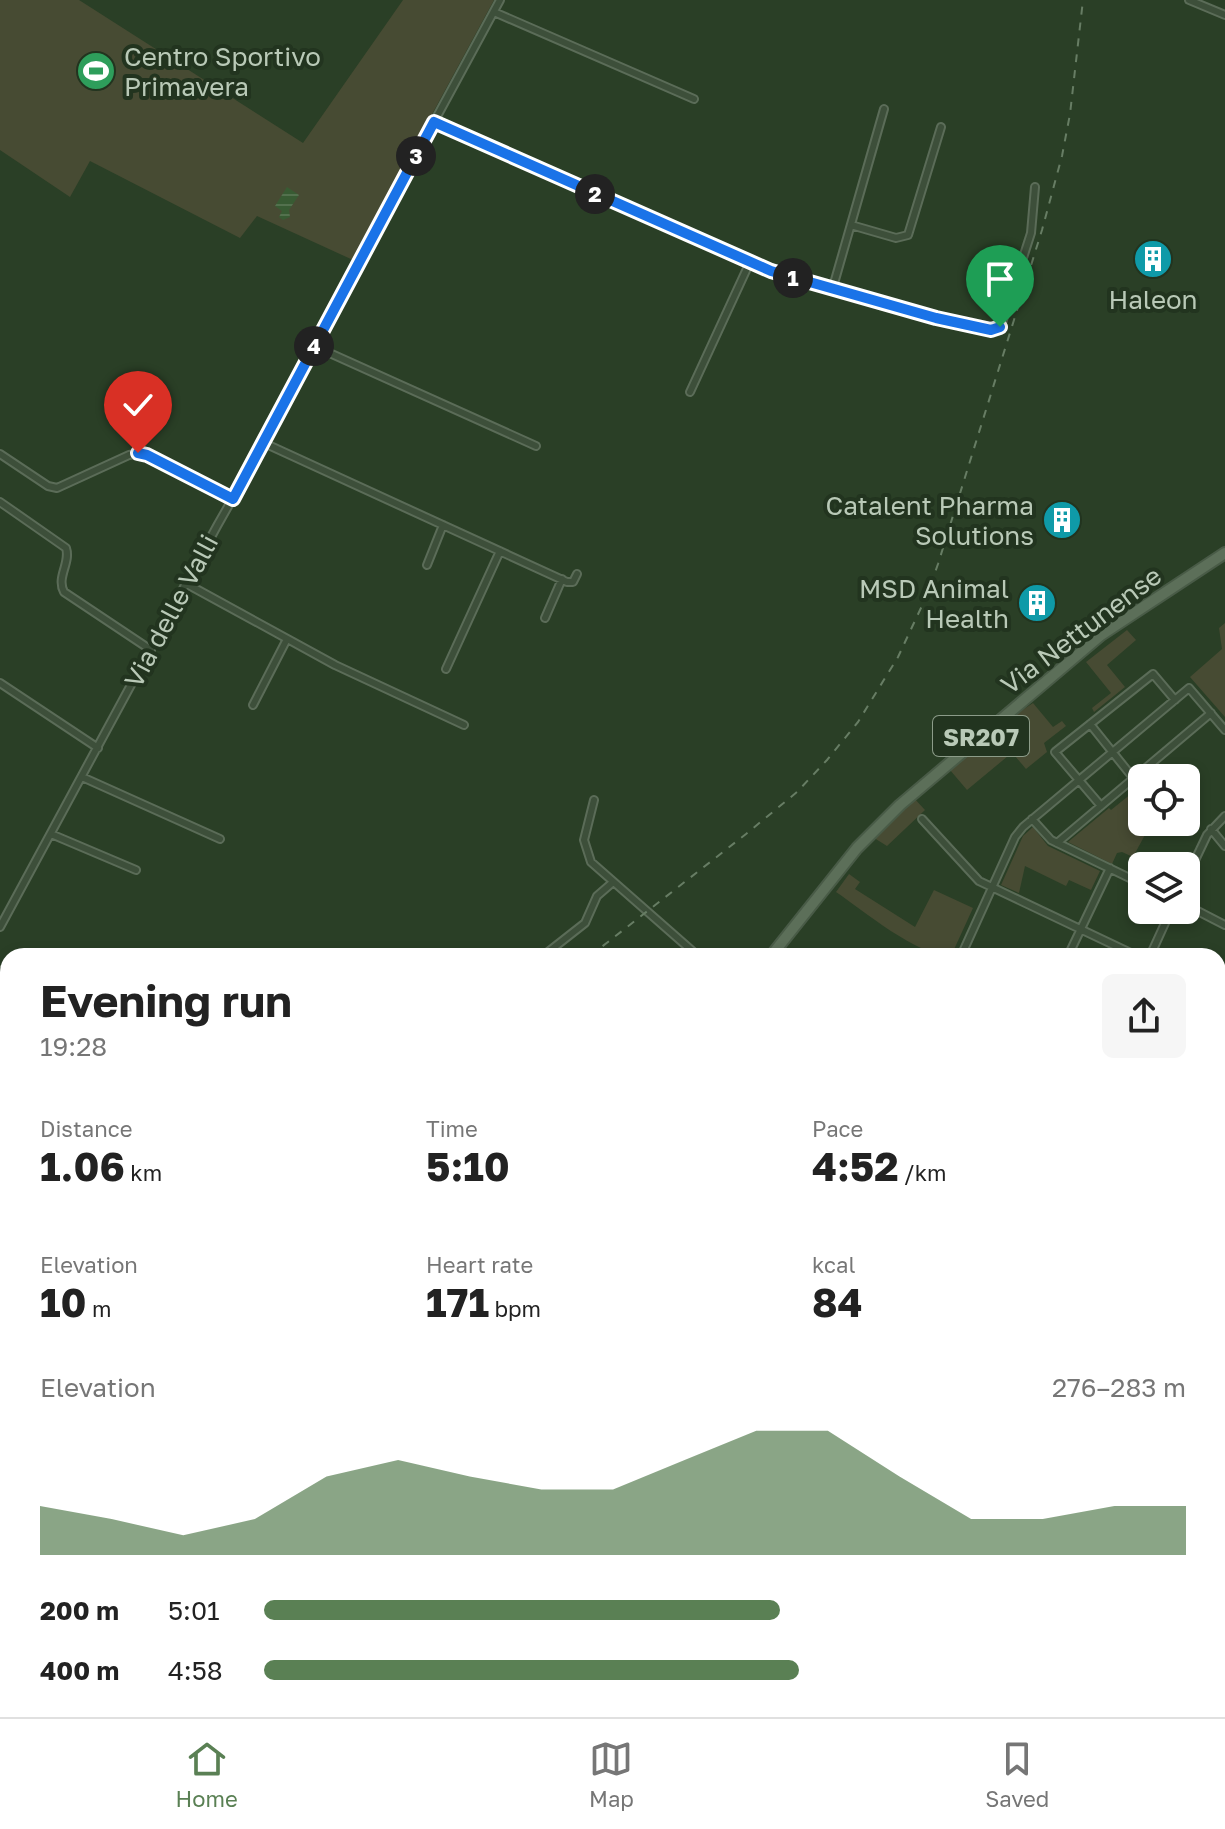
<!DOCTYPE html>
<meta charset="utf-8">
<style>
body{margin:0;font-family:"Golos Text",sans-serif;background:#f6f6f6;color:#222;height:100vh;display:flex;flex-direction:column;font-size:30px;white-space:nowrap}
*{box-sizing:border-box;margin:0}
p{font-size:26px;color:#767676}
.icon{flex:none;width:44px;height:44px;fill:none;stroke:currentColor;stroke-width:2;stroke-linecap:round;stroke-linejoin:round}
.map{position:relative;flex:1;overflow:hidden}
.panel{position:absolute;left:0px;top:948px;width:1226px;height:770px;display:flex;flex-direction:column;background:#fff;border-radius:24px 24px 0 0;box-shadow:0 4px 12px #0003}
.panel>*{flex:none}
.fabs{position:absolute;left:1128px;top:764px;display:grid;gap:16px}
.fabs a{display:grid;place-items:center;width:72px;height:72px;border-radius:12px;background:#fff;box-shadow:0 4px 12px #0003;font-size:40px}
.pin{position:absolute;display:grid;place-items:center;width:68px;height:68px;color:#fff;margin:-82px -34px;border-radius:50% 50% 50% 0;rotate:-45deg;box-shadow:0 0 8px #0007}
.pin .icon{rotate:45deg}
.km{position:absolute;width:40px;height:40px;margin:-20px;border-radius:50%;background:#222;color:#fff;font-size:22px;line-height:40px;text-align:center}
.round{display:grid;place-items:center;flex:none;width:84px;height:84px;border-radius:12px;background:#f6f6f6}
.summary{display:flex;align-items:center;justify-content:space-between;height:136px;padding:0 40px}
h1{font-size:44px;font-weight:700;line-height:60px}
.stats{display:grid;grid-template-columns:repeat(3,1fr);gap:12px;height:136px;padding:8px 40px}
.stats div{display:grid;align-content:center}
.stats b{font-size:40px;font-weight:700}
.stats small{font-size:22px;font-weight:400}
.stats p{font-size:22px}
.chart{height:224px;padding:16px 40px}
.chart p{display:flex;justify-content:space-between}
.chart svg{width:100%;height:144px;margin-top:8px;fill:#5a8054;opacity:.7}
ul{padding:0 40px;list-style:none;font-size:26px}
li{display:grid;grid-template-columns:128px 96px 1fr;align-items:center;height:60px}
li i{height:20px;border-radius:10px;background:#5a8054}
.menu{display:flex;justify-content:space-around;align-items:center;height:112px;border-top:2px solid #e0e0e0;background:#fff;font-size:22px;color:#767676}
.menu a{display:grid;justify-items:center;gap:4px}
.menu .on{color:#5a8054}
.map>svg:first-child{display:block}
.park{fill:#474b33}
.water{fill:url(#water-rules)}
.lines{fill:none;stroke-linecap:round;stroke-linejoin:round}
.minor-casing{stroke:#5b6c58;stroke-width:10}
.primary-casing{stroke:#495b47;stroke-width:14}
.minor{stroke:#3d4f3a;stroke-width:6}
.primary{stroke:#5c6f59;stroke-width:10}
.rail{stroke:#677d64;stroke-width:2;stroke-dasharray:8 8;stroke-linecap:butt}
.route-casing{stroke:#fff;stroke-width:16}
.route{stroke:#1a73e8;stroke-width:10}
.labels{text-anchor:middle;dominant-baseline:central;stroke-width:8;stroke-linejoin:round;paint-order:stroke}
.shield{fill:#22341f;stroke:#8c9c89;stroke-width:2}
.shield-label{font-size:24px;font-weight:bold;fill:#b9c9b7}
.poi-label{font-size:26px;fill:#b9c9b7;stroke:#22341f;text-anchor:end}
.street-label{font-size:26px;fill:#b9c9b7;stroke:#22341f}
</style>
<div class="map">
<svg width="1225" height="1717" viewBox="0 0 1225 1717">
<defs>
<pattern id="water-rules" width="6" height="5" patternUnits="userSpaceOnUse" patternTransform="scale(2)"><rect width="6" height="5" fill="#385b33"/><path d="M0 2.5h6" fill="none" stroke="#53714e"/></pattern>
</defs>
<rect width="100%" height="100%" fill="#2a3f26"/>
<path class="park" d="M0 0H79L303 143 403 0H494L353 260 257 216 240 238 90 161 70 197 0 150Z
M1225 623V717L1190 677 1222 649 1219 628Z
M1127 630 1136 640 1107 665 1125 687 1094 712 1092 708 1111 693 1086 662Z
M1033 703 1053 727 1062 721 1066 726 1044 743 1047 752 1026 769 1010 750 1006 753 1008 756 967 790 950 770 1006 721Z
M1142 785V822H1152L1133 857 1122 852 1117 853 1112 864 1068 842 1109 808 1111 810Z
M913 797 925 810 887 846 871 836Z
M1033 827 1048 846 1100 871 1091 890 1069 880 1066 886 1025 866 1019 893 1001 885 1023 836Z
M849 874 860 882 855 889 915 927 934 890 973 908 951 956C917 956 864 911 836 892Z
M495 1710H683L678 1717H493Z"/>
<path class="water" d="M287 187 299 195 289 210 290 217 283 220 279 217 282 211 275 206Z"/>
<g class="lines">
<defs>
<path id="minor" d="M1189 0 1225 15
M494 12 694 99
M434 122 771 271 833 287 923 314 991 330 998 328 1002 323 1031 233 1035 187
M851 225 896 238 908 235 941 127
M833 287 884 109
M314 346 536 446
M690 392 750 262
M264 443 567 582H573L577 574
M0 454 48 486 57 488 129 455 142 453 233 499
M0 502 66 548C71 563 56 577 64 592L151 650
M427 565 443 525
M187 584 335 665 464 725
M545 618 562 579
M446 669 500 551
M0 683 98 748
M253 705 287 639
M1090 724 1134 779
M82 777 220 839
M594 800 584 840 591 862 698 956
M1101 806 1055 752 1153 674 1175 700
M922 819 979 881 1137 956
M1032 819 1051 840 1142 884
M1211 829 1225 846
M51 834 136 870
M1057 843 1211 713
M1186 879 1207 835 1225 816
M1186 905 1225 925
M0 927 217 526 264 443 337 301 500 0
M543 956 585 923 597 896 612 883
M961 956 1015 837 1023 827 1189 688 1225 730
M1068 956 1110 868
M1150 956 1171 910
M0 970 8 973
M1218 995 1225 981
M1218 1069 1225 1072
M0 1086 8 1090
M1218 1142 1225 1146
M1218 1219 1225 1204
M0 1223 8 1227
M0 1233 8 1237
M1218 1311 1225 1297
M1218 1323 1225 1326
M1218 1417 1225 1421
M0 1503 8 1506
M1218 1541 1225 1538
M1218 1566V1579
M1218 1646 1225 1650
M1218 1699 1225 1684
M894 1710 909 1717
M1057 1710 1071 1717
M1213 1710 1225 1716
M0 1713 1 1717
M700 1717 704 1710
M784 1717 787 1710
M871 1717 875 1710
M1028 1717 1031 1710
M1141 1717 1145 1710"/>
<path id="primary" d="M771 956 857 848 900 805 1101 635 1225 553
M486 1717 488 1710"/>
</defs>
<use href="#minor" class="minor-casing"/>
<use href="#primary" class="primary-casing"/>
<use href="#minor" class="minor"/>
<use href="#primary" class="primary"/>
<path class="rail" d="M590 956 746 834 797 792 827 760 858 722 898 657 927 595 938 564 1042 230 1062 156 1070 114 1083 0
M179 1717 180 1710"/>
</g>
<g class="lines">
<defs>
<path id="route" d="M138 453 147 455 233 499 434 122 771 271 936 318 991 330 1000 327"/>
</defs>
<use href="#route" class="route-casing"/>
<use href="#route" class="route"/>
</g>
<defs>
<symbol id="stadium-disc" viewBox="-11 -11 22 22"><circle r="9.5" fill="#2e9e5b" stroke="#22341f"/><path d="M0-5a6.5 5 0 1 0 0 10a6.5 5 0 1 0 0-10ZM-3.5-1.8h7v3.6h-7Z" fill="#fff"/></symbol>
<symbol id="building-disc" viewBox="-11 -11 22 22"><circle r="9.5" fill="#0f9aa8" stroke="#22341f"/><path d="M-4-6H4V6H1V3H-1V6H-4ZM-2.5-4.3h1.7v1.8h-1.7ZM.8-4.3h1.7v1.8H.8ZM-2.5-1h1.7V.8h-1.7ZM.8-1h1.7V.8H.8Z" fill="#fff"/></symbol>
</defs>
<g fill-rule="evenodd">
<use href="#stadium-disc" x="74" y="49" width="44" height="44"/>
<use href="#building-disc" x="1131" y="237" width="44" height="44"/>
<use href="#building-disc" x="1040" y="498" width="44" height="44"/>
<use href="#building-disc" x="1015" y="581" width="44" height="44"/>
</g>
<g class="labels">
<rect class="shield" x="933" y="716" width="96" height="40" rx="6"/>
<g class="shield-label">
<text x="981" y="736">SR207</text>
</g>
<g class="poi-label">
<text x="124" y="56" text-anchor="start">Centro Sportivo<tspan x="124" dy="30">Primavera</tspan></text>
<text x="1153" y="299" text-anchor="middle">Haleon</text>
<text x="1034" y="505">Catalent Pharma<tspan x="1034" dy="30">Solutions</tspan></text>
<text x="1009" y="588">MSD Animal<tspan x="1009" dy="30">Health</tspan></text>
</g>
<g class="street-label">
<text transform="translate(171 611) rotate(-62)">Via delle Valli</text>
<text transform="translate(1081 630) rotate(-37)">Via Nettunense</text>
</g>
</g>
</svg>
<div class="fabs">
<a><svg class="icon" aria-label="locate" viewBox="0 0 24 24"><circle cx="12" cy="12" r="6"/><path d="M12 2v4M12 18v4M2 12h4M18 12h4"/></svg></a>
<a><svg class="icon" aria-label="layers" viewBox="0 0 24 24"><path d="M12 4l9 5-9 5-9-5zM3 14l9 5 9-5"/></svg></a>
</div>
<div class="pin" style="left:1000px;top:327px;background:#1e9e55"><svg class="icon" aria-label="arrive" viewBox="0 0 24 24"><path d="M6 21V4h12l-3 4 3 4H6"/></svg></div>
<div class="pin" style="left:138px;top:453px;background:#d93025"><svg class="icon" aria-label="check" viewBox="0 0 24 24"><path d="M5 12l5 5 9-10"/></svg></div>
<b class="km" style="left:793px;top:278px">1</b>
<b class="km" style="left:595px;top:194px">2</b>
<b class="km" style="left:416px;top:156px">3</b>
<b class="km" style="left:314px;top:346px">4</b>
<section class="panel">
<div class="summary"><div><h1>Evening run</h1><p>19:28</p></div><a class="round"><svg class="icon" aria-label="share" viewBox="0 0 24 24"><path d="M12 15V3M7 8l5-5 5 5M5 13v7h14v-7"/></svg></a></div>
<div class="stats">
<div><p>Distance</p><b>1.06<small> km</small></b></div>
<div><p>Time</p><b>5:10</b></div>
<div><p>Pace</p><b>4:52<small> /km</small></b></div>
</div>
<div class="stats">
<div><p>Elevation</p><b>10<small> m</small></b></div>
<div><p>Heart rate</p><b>171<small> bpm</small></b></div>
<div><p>kcal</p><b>84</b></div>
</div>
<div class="chart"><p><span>Elevation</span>276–283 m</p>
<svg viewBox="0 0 160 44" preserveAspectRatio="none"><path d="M0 44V29L10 33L20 38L30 33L40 20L50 15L60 20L70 24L80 24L90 15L100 6L110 6L120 20L130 33L140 33L150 29L160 29V44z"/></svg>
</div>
<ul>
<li><b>200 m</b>5:01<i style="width:56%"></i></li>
<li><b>400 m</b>4:58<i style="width:58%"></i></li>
</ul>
</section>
</div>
<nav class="menu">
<a class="on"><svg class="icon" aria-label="home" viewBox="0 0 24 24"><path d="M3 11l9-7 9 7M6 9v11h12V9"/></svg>Home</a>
<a><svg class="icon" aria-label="map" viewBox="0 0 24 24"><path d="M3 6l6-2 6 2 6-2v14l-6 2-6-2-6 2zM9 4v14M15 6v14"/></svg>Map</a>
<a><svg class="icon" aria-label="saved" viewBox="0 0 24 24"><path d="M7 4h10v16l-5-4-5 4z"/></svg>Saved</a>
</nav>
